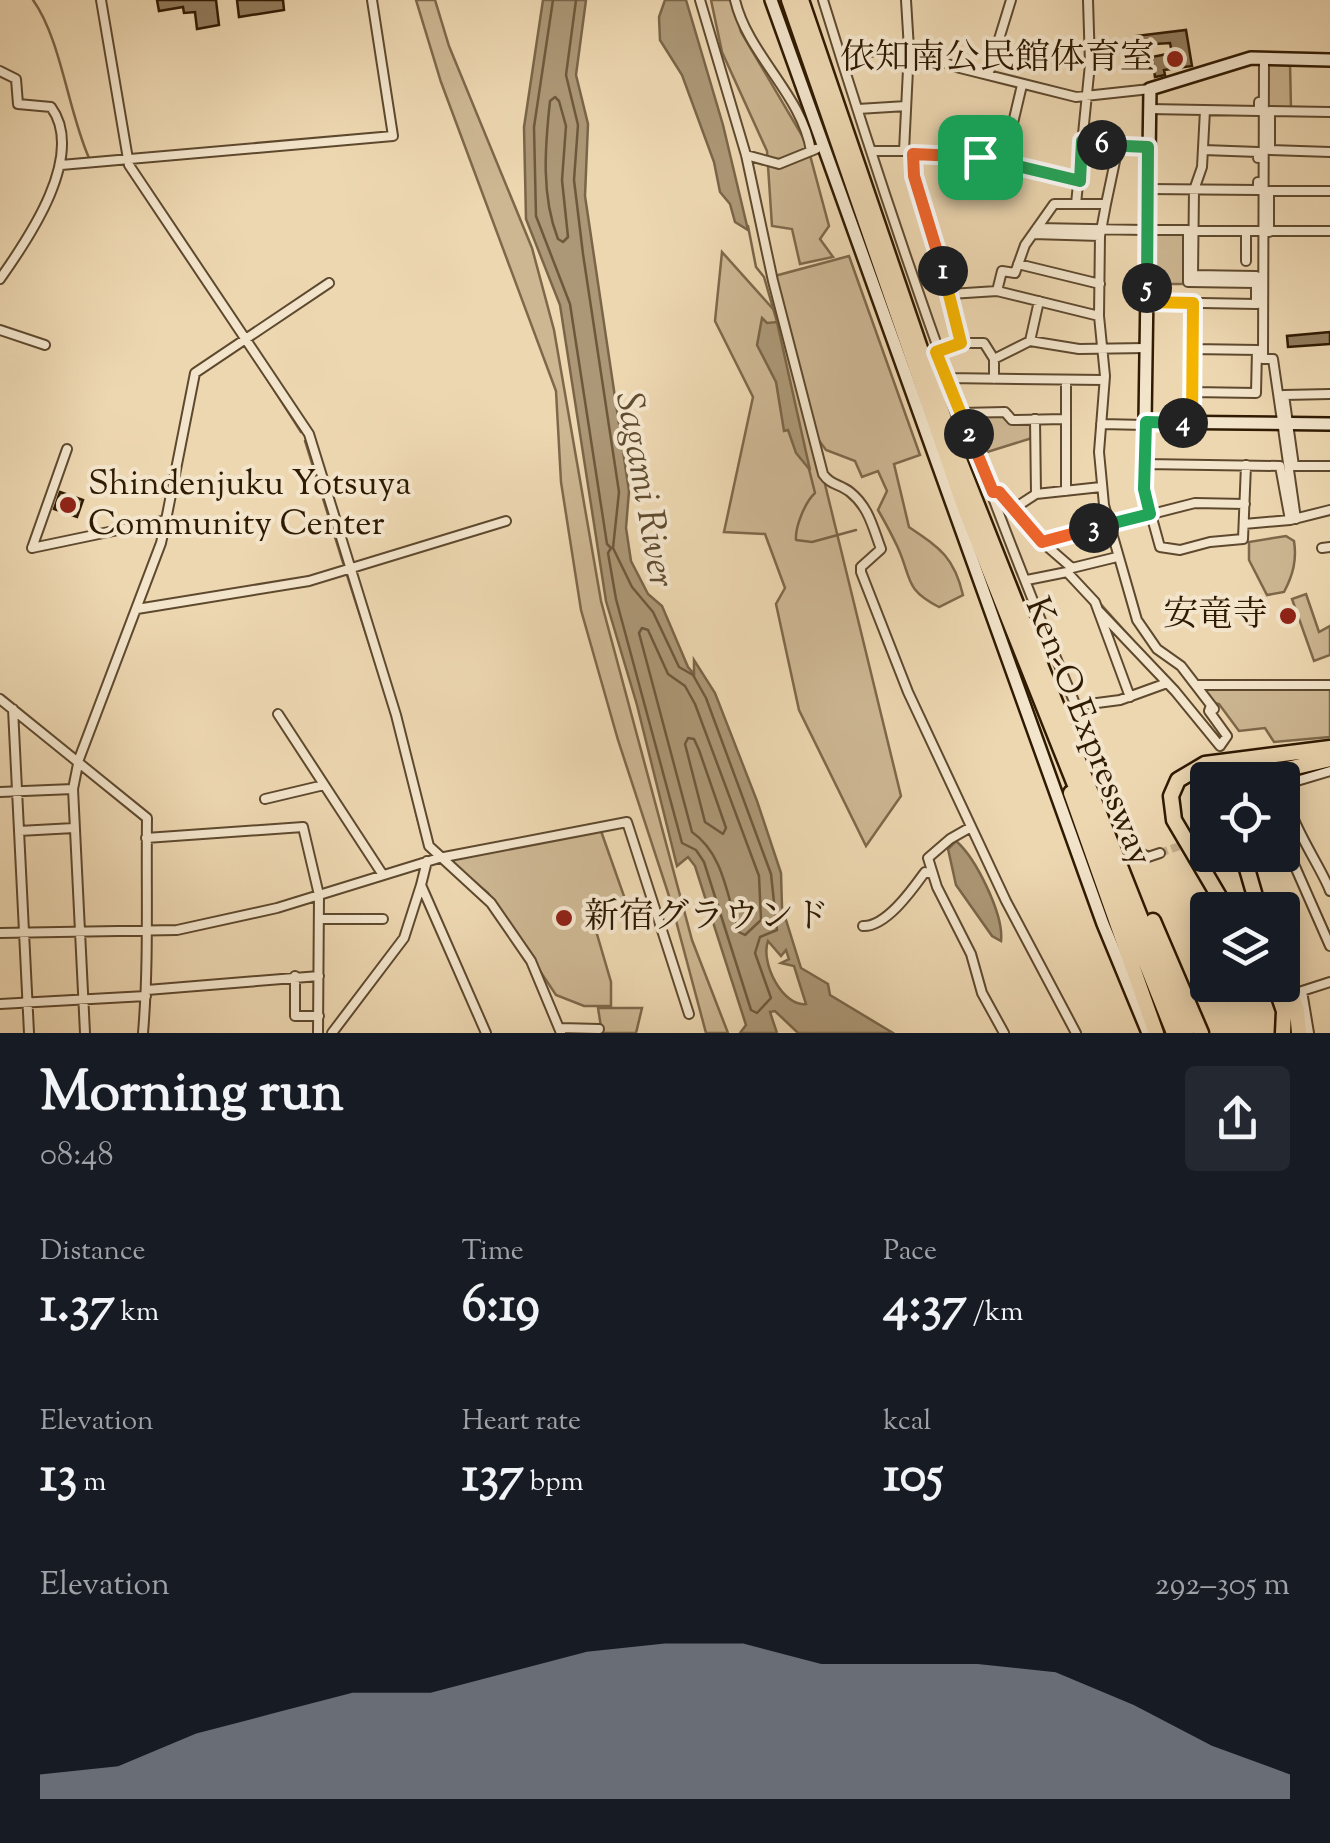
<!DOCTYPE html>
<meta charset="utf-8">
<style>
body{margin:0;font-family:"Sorts Mill Goudy","Noto Serif JP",serif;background:#242831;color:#f1f3f6;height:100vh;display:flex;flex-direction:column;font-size:38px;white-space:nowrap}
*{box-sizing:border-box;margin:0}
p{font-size:32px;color:#9ea1a6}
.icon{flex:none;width:55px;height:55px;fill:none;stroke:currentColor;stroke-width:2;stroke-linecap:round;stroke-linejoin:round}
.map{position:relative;height:1033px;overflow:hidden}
.panel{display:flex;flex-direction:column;background:#171b24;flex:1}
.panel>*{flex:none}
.controls{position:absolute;left:1190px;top:762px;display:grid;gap:20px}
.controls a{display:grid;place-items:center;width:110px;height:110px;border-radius:10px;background:#171b24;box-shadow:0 5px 25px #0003;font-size:50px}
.pin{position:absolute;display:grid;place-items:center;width:85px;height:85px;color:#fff;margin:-42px;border-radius:20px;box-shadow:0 5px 15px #0006}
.km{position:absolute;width:50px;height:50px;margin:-25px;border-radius:50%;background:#222;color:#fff;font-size:28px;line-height:50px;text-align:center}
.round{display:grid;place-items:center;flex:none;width:105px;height:105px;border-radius:10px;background:#242831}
.head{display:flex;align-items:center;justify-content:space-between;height:170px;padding:0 40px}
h1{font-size:55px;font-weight:700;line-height:75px}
.figures{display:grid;grid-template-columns:repeat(3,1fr);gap:15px;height:170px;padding:10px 40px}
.figures div{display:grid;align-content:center}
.figures b{font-size:50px;font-weight:700}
.figures small{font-size:28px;font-weight:400}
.figures p{font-size:28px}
.chart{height:280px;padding:20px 40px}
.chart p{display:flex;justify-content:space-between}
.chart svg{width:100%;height:180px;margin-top:10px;fill:#8c9099;opacity:.7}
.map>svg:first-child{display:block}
.green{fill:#cdb793;stroke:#7e684a;stroke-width:2.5}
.water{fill:#ac9776;stroke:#7a6548;stroke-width:2.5;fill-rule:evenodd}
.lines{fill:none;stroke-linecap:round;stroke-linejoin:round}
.shore{stroke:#6e583c;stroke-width:2.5}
.stream{stroke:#7a6548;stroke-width:2.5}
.building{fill:#927c5d;stroke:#2f1a02;stroke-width:2.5}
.street-tunnel{stroke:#c7b18e;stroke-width:8;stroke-dasharray:8 4;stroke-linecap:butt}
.street-casing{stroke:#5e492e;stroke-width:12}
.secondary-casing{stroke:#2f1a02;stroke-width:16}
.highway-casing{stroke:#2f1a02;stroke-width:19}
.street{stroke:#f3e5cc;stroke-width:8}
.secondary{stroke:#f3e5cc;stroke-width:11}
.highway{stroke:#edd7b1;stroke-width:14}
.split-1-casing{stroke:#fff;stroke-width:20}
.split-2-casing{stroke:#fff;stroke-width:20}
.split-3-casing{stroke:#fff;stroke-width:20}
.split-4-casing{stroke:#fff;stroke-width:20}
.split-5-casing{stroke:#fff;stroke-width:20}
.split-6-casing{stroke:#fff;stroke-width:20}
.split-7-casing{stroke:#fff;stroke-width:20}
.split-1{stroke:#f0652b;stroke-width:12}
.split-2{stroke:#f5b400;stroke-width:12}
.split-3{stroke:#f0652b;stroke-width:12}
.split-4{stroke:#22a559;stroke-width:12}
.split-5{stroke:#f5b400;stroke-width:12}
.split-6{stroke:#22a559;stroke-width:12}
.split-7{stroke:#22a559;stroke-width:12}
.poi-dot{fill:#8f2418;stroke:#f3e5cc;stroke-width:4}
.labels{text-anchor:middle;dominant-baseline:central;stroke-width:8;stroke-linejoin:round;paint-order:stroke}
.poi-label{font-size:35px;fill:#2f1a02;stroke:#f3e5cc;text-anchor:end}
.street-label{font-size:35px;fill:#2f1a02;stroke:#f3e5cc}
.water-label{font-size:38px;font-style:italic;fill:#614c30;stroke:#f3e5cc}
</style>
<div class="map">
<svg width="1330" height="1033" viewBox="0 0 1330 1033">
<rect width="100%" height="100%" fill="#edd7b1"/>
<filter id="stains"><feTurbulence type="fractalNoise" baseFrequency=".002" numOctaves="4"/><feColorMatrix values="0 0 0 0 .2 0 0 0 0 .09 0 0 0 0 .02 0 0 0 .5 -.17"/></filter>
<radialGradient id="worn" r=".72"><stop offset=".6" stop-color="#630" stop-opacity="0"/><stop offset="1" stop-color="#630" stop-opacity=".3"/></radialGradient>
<path class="green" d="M416 0H435L449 46 532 248 554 330 601 601 692 940 728 1033H706L671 902 618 740 581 610 561 482 556 391 441 82Z
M711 0H732L741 32 807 144 829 226 820 239 833 257 800 264 792 229 772 226 767 151 722 52Z
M1268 62 1290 63 1291 109 1267 108Z
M1154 233 1185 234V284H1153Z
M722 252 781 318 771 277 849 256 920 455 894 464 909 527C940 548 954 557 963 595L939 607C904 589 912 579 898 548 892 535 885 522 878 510L887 491 878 471 862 477 855 461 826 450 812 431 901 796 866 846 799 710 776 604 785 588 765 534 724 532 753 397 715 321Z
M1002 416 1010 423H1030L1032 438 981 454 967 416Z
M1286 536 1294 541C1297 560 1293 575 1284 592L1267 595 1249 560V542Z
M1306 594 1319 632 1330 626V655L1314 661 1292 599Z
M1208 687 1330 688V737L1274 742 1265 728 1239 731 1219 704 1212 702 1204 690Z
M601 831 631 916 594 924 611 982V1006H584L556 995 488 893 449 860Z
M598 1008H642L636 1033H602Z"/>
<path class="water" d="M543 0H586L576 75 588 124 585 196 629 491 626 528 631 561 648 594 662 606 688 667 694 674V660L715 693 757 801 781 873 782 907 801 968 828 984 830 995 893 1033H798L775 1011 770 1012 777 1033H740L746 1025 695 866 688 857 677 866 637 705 606 601 560 305 526 219 524 127ZM768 941 781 956 786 950 789 959 781 963 794 966 806 1004C783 1007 760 963 768 941Z
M665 0H686L723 125 748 230 735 222 730 204 720 192 714 162 682 75 660 40 659 17Z
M762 318 767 323 777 322 810 470 796 453 788 430 784 431 776 382 757 345Z
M956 841C976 858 1004 915 1001 941L992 936 956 885 948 849Z"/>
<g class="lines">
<path class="shore" d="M553 0 534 127 536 216 570 304 607 544 611 548 608 553 616 599 682 843 696 850 704 862 751 1010 757 1013 771 998 755 953 760 937 777 930 771 874 706 698 693 675 679 667 653 612 632 587 613 548 619 492 583 254 574 180 578 125 566 75 576 0
M555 97 559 101 566 126 562 180 568 237 563 242 558 239C541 196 545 147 550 101Z
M642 628 648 630 668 674 685 686 695 704 759 876 761 920 745 935 739 932C727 897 724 854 692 832L639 633Z
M688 738 694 739 699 750 726 828 723 834 705 822 685 744Z"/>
<path class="stream" d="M33 0C61 39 68 111 89 158
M96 166 123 164 127 167
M748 226 756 267 764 277 777 322
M246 346 301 432
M305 441 344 566
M809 469 815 493C805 502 795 527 796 540L812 542 856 530
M1002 501 1029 532
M347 575 394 721
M1098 601 1220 738
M404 762 421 833
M1282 828 1330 934"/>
</g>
<path class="building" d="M157 0H216L219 25 197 29 195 12 184 13 183 7 159 11Z
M237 0H283L284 10 239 17Z
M1186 30 1192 66 1164 70 1165 75 1155 77 1152 57 1172 53 1170 43 1140 45 1136 36Z
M1330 332V344L1288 347 1287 336Z
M60 492 83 500 77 517 54 509Z"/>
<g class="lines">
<path class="street-tunnel" d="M1160 853 1188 843"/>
<defs>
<path id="street" d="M101 0 129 165 309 434 396 715 429 846 491 903 531 961 561 1033
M700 0 746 155 773 281 823 474C830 485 840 484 850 492 869 507 873 528 881 549L861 567V572L908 692 1006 901 1076 1033
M735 0C748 55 802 95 811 151
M823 0C912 290 1015 575 1139 852L1148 857 1160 853
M840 54 909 49 956 67 1076 97 1150 89
M1264 60 1263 359H1273L1282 421
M0 71 16 79 18 104 51 107C86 155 29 238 0 279
M988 75 1011 0
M858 109 906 106
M1149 109 1259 111V102
M1205 110 1202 167 1194 190 1193 275 1256 276V304
M1330 112 1270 111V150L1330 152
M1082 141 1118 147H1149
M1204 150 1258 152V158
M871 151H904L909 49 906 0
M913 154 915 176 961 343
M913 154 980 157 1080 181
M746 155 779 164 816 149
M1004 161 1022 85
M61 165 393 136 372 0
M1148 189 1258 190V182
M1076 204 1090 64 1088 0
M1106 204 1100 236 1099 316 1105 376 1099 452 1104 505 1137 620 1157 649 1181 666 1214 709
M1037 228 1144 230
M1152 230H1188V282L1256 283
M1194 231H1330
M1246 232V261
M1269 232V191H1330
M1033 234 1100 236
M1018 264 1100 284
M950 294 997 291
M1147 302 1257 304
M1099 316 997 291 1002 271 1015 273 1025 245 1054 204H1106L1118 147
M0 330 45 345
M1030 341 1039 301
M1192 349 1258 350
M936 352 961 343H984L994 359V379
M994 359 1030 341 1079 349 1146 348
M946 378 1104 380
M1066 380V491
M1192 392 1256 393 1257 350
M1330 394 1284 395 1294 466H1330
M961 413 1005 412 1012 420 1065 419
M1035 419 1036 494
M1145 422 1144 489 1160 547 1180 550 1210 542 1243 539 1246 465
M1191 423 1193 303
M1101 424 1145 425
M1283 428 1296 519
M1145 464 1280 466 1290 520 1330 510
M993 492H999L1042 542 1072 568 1117 557
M1013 509 1036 494 1101 487
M1244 524 1290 520
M1042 542 1195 503 1245 504
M32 548 166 520 195 373 329 283
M32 548 67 449
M1322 548 1330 547
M1027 580 1067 572 1095 602 1130 697
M137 609 309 581 506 521
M1099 611 1175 691 1220 746 1227 736 1209 711 1211 705
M1197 685H1330
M0 699 147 818C146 890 149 961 143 1033
M1074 706 1120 700 1167 683
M13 709 29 1033
M278 714 383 875
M1330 771 1290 783C1276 805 1321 865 1330 891
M0 792 73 789
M265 799 324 785
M971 827 950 839 928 858 937 887 971 954 982 993 1004 1033
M19 831 74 828
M1282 837 1330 946
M146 838 303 827 319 895 318 1033
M1192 841 1208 835
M427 861 421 885 486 1033
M319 919H383
M863 926C886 927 912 890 925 872L932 874
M0 933 177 930 277 908 439 858 627 822 689 1014
M295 976V1016H319
M147 990 319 976
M0 1004 146 996
M560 1028 599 1029
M85 1033 73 789 79 759 161 543 166 520
M332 1033 404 938 421 885
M1309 1033 1302 991 1330 982"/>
<path id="secondary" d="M771 0 1103 924 1148 1033
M1330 60 1251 58 1150 89 1145 422 1330 424"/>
<path id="highway" d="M789 0 965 509 1174 1033
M801 0 952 442 1186 1033
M1264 780 1283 770 1330 759
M1071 793 1156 1033
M1243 855 1259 910
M1227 910 1174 820 1171 796 1178 780 1205 764 1330 748
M1153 921 1201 1033
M1282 970 1297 1010 1299 1033
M1275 985 1284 1011 1283 1033"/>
</defs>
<use href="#street" class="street-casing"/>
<use href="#secondary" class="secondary-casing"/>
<use href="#highway" class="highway-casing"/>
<use href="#street" class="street"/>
<use href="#secondary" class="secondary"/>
<use href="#highway" class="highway"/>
</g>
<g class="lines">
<defs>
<path id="split-1" d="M943 271 914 176 913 154 980 157"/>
<path id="split-2" d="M943 271 961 343 936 352 969 434"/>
<path id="split-3" d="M969 434 993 492H999L1042 542 1094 528"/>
<path id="split-4" d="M1094 528 1150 514 1144 489 1146 422 1183 423"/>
<path id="split-5" d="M1147 288V302L1193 303 1192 423H1183"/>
<path id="split-6" d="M1102 145 1148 147 1147 288"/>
<path id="split-7" d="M980 157 1080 181 1082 141 1102 145"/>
</defs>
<use href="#split-1" class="split-1-casing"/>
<use href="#split-2" class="split-2-casing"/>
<use href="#split-3" class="split-3-casing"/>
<use href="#split-4" class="split-4-casing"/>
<use href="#split-5" class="split-5-casing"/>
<use href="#split-6" class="split-6-casing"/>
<use href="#split-7" class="split-7-casing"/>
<use href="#split-1" class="split-1"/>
<use href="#split-2" class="split-2"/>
<use href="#split-3" class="split-3"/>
<use href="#split-4" class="split-4"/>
<use href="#split-5" class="split-5"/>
<use href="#split-6" class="split-6"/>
<use href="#split-7" class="split-7"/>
</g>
<g class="poi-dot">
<circle cx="1175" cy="59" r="10"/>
<circle cx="68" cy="505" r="10"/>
<circle cx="1288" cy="616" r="10"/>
<circle cx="564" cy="918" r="10"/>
</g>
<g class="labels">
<g class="poi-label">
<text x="1155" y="59">依知南公民館体育室</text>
<text x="88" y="485" text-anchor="start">Shindenjuku Yotsuya<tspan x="88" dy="40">Community Center</tspan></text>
<text x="1268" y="616">安竜寺</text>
<text x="584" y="918" text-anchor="start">新宿グラウンド</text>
</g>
<g class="street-label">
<text transform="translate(1087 732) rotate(68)">Ken-O Expressway</text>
</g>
<g class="water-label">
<text transform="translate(643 490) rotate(80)">Sagami River</text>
</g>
</g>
<rect width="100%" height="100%" filter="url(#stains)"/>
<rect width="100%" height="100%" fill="url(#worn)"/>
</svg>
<div class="controls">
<a><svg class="icon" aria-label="locate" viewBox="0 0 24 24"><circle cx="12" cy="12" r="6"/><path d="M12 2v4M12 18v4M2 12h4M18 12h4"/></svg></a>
<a><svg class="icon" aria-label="layers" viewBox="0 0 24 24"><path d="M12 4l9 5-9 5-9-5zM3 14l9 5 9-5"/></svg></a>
</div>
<div class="pin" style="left:980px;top:157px;background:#1e9e55"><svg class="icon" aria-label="arrive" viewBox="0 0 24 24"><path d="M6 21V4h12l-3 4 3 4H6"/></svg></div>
<b class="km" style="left:943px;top:271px">1</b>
<b class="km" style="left:969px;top:434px">2</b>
<b class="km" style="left:1094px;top:528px">3</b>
<b class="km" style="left:1183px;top:423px">4</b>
<b class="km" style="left:1147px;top:288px">5</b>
<b class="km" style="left:1102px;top:145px">6</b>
</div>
<section class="panel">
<div class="head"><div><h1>Morning run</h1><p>08:48</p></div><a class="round"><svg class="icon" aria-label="share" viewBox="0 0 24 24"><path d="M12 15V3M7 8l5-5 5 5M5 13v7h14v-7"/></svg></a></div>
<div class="figures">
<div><p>Distance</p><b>1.37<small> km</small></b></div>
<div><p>Time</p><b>6:19</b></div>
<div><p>Pace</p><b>4:37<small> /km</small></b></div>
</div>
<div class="figures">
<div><p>Elevation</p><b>13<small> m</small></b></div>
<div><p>Heart rate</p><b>137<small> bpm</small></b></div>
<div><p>kcal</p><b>105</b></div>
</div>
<div class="chart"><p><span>Elevation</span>292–305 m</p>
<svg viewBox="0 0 160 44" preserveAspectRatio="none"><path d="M0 44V38L10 36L20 28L30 23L40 18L50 18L60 13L70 8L80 6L90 6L100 11L110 11L120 11L130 13L140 21L150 31L160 38V44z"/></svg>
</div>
</section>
